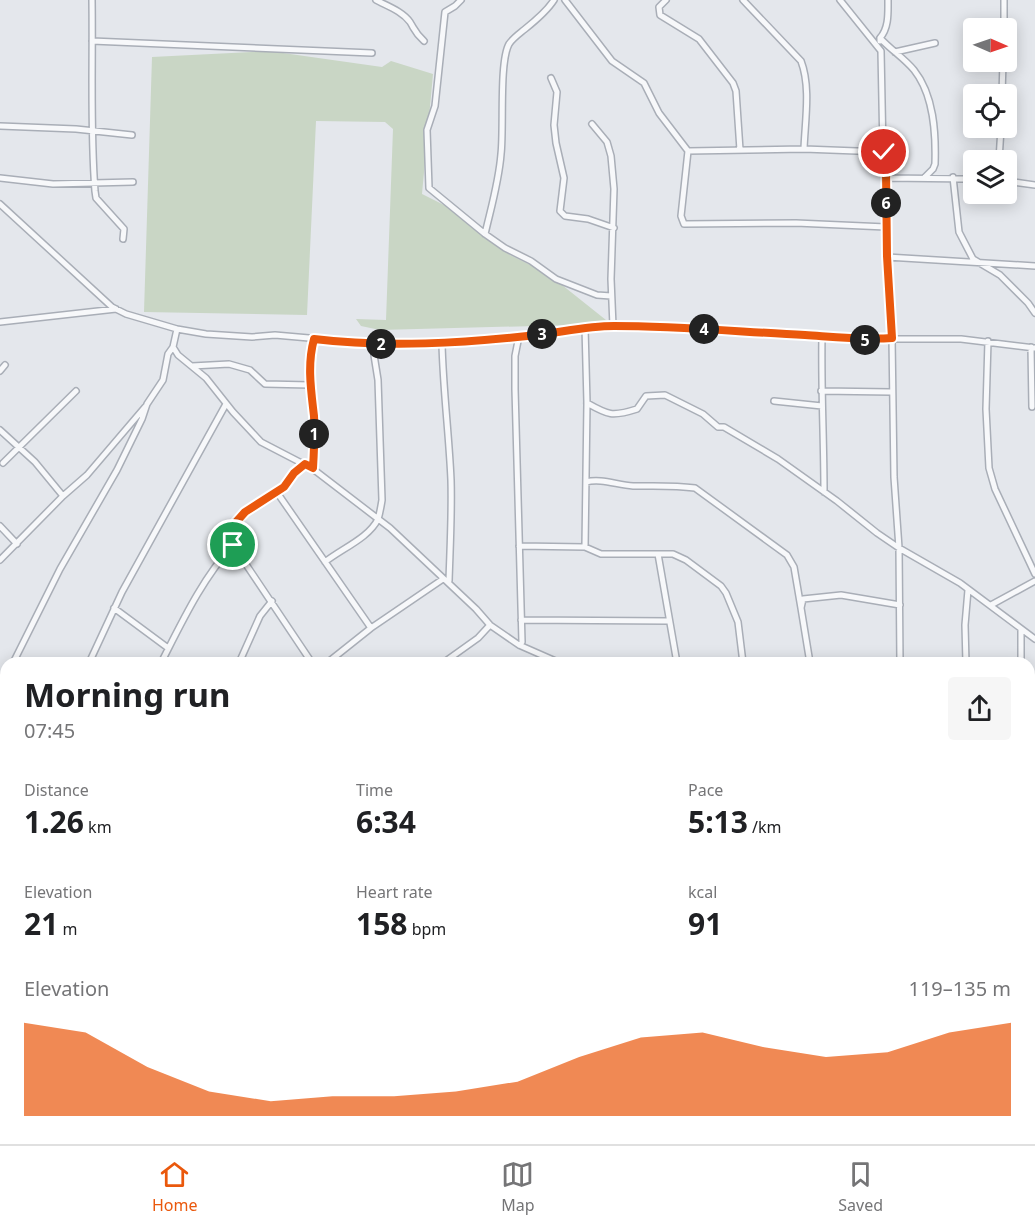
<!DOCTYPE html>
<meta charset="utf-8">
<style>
body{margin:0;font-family:"Noto Sans",sans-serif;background:#f6f6f6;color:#202124;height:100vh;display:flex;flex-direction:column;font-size:22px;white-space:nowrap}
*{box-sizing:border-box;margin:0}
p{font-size:20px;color:#757577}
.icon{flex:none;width:33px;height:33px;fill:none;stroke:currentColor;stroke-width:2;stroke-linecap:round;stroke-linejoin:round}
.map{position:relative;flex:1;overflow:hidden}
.sheet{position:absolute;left:0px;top:657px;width:1035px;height:488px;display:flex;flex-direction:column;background:#fff;border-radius:18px 18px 0 0;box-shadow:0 3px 15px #0003}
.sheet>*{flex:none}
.needle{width:39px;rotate:92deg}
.buttons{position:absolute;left:963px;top:18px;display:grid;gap:12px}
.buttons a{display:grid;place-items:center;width:54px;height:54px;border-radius:6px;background:#fff;box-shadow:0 3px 15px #0003;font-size:30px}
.pin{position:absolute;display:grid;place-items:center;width:51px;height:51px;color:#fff;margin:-26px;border:3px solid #fff;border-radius:50%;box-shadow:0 2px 6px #0007}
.km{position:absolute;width:30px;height:30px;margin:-15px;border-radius:50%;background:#222;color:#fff;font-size:16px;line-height:30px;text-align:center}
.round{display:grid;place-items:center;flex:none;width:63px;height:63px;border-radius:6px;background:#f6f6f6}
.overview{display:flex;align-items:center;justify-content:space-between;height:102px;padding:0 24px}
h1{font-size:33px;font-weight:700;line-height:45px}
.stats{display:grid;grid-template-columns:repeat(3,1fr);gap:9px;height:102px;padding:6px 24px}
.stats div{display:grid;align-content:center}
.stats b{font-size:30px;font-weight:700}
.stats small{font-size:16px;font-weight:400}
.stats p{font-size:16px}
.chart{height:168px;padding:12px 24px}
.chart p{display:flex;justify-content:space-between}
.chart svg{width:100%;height:108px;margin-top:6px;fill:#ea580c;opacity:.7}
.dock{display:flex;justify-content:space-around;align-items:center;height:84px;border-top:2px solid #e0e0e0;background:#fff;font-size:16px;color:#757577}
.dock a{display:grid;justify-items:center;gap:3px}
.dock .selected{color:#ea580c}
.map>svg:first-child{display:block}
.green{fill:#c9d6c5}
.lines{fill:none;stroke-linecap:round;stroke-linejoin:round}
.street-casing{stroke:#a9aeb7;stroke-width:8}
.street{stroke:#f7f8fa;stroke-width:5}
.route-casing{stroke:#fff;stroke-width:12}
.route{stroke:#ea580c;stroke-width:8}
</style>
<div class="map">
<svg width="1035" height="1144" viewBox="0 0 1035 1144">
<rect width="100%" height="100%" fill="#e4e7ec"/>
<path class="green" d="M269 51 382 67 391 61 433 74 422 194 450 208 510 255 547 273 611 324 380 330 361 326 356 319 386 320 393 129 385 122 316 121 307 315 144 312 152 57Z"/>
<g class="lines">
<defs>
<path id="street" d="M92 0C93 64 90 127 95 191L96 198 124 229 123 239
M376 0C387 6 402 11 410 22 415 30 415 33 424 41
M461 0 455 6 445 12 435 106 427 130 429 188 485 234 505 248 531 261 556 279 597 295 611 296
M565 0 612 61 644 83 659 113 688 151 681 216 684 224 796 223 886 227
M666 0 659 7 660 15 699 39 733 83 736 91 740 150
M743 0 801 61C811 87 805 121 804 149
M840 0 881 51 883 152 886 178 887 257 892 338 894 477 899 548 900 663
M1004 28V0
M880 38C891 50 904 58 914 70 934 95 936 133 935 164L933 169 924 178
M92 41 372 53
M880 41V38C889 28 888 13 888 0
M895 52 935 43
M551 78 557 92 554 125 556 143 564 178 560 211 565 216 588 219 614 228
M1002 94 1003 62
M592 124 607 142 611 156 614 189 611 279 613 326
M0 126 76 129 132 135
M688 151 804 149 883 152
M999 160 1001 128
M953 177 959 232 973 259 1000 275 1028 303 1035 313
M0 178 53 184 133 182
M886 178 974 179
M1006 181 1035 185
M0 204 112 307 126 314 177 329 206 334 252 337 275 335 377 344 463 342 540 335 585 327 613 326 698 328 844 339H961L1035 348
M485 234C491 208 499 181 501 154 504 129 499 62 509 44 513 38 519 34 525 29 535 21 547 11 554 0
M887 257 1035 266
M0 322 116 309
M177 329 173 347 178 355 206 378 233 412 261 442 313 469 390 528 476 609 490 625 519 645 560 663
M822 336C821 388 824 440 824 492
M988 341 986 409 989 468 995 489 1035 574
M442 343C443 389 449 434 451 480 452 514 450 548 449 581
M1031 347 1032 407
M192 366 229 364 250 370 265 384 310 385
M0 371 5 365
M821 391 891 392
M774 401 822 406
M587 403C608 415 612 417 637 409L646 396 665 395 703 414 718 427H724L778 459 837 501 877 533 899 548 960 583 1035 639
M0 430 35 462 63 496
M3 463 76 391
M313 469C314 451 315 433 314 416 311 390 307 365 314 339
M586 482C601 478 617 485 633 486 654 486 674 485 695 488L787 555 794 567 801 608
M276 491 371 628
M0 526 17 544
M233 545 312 663
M519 546 585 547 601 554H658L677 663
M585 547 587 403 585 327
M655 554H673L686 560 721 586 726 593 738 622 743 663
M0 560 63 496 87 475 145 407
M325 562C341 549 369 538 378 519 380 513 381 506 382 500L378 380 374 355 377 344
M991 605 1035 581
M114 608 168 648
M521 620 669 621
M1021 630V663
M519 645 522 642 515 389V356L519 336
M13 663 60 569 117 470 142 419 147 404 163 380 168 354 173 347
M89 663 122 592 226 404
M161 663C182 622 202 579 233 545L229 530 245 512 284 487 294 473 305 464
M239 663 260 616 272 601
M327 663 371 628 443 579
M443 663 478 638 490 625
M810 663 801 608 803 599 841 595 900 605
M966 663 965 625 968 590
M0 688 6 676
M0 729 6 731
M1029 740 1035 793
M1029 836 1035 841
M0 860 6 846
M0 922 6 926
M1029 938 1035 945
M0 1013 6 1017
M1029 1038 1035 1045
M1029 1088 1035 1083
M179 1138 188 1144
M331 1138 339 1144
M528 1138 535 1144
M779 1138V1144
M846 1138V1144
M908 1138 909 1144
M479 1144 482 1138
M555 1144 557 1138
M623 1144 625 1138
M689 1144 691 1138
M988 1144 990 1138"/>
</defs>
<use href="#street" class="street-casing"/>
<use href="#street" class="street"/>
</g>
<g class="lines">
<defs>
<path id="route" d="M233 545 229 530 245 512 284 487 294 473 305 464 313 468C314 451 315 433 314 416 311 390 307 365 314 339 388 348 463 343 537 335 563 332 587 326 614 326 678 326 742 332 805 335 835 337 862 340 892 338L887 256 886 171 884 152"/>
</defs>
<use href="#route" class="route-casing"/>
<use href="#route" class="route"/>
</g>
</svg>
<div class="buttons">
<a><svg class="needle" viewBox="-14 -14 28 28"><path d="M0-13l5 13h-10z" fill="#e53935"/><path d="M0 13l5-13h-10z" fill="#757577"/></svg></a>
<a><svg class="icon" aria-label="locate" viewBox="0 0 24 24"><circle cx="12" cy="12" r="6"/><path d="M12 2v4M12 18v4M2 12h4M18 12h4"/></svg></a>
<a><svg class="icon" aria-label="layers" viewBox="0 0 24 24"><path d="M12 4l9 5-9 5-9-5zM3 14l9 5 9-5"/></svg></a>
</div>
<div class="pin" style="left:233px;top:545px;background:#1e9e55"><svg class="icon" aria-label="arrive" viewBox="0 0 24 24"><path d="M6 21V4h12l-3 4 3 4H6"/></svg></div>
<div class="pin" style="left:884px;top:152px;background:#d93025"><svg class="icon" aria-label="check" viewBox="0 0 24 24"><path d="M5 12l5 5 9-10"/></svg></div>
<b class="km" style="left:314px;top:434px">1</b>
<b class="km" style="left:381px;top:344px">2</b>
<b class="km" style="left:542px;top:334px">3</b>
<b class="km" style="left:704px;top:329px">4</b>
<b class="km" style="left:865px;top:340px">5</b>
<b class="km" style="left:886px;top:203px">6</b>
<section class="sheet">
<div class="overview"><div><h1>Morning run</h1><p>07:45</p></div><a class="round"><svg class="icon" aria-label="share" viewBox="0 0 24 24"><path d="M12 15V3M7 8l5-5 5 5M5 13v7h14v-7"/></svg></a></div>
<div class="stats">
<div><p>Distance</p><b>1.26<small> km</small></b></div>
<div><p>Time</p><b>6:34</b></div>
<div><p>Pace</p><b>5:13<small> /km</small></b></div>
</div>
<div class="stats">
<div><p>Elevation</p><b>21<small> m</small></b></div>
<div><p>Heart rate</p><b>158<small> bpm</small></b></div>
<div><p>kcal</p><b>91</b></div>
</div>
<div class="chart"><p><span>Elevation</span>119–135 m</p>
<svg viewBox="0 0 160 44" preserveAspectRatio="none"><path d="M0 44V6L10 10L20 24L30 34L40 38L50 36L60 36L70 34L80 30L90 20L100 12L110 10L120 16L130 20L140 18L150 10L160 6V44z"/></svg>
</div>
</section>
</div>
<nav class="dock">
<a class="selected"><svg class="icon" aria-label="home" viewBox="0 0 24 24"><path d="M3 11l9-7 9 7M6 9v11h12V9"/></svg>Home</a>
<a><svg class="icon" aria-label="map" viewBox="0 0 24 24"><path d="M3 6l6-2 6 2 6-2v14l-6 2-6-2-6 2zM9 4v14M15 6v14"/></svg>Map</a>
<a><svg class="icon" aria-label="saved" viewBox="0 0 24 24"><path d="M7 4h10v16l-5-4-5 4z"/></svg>Saved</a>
</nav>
